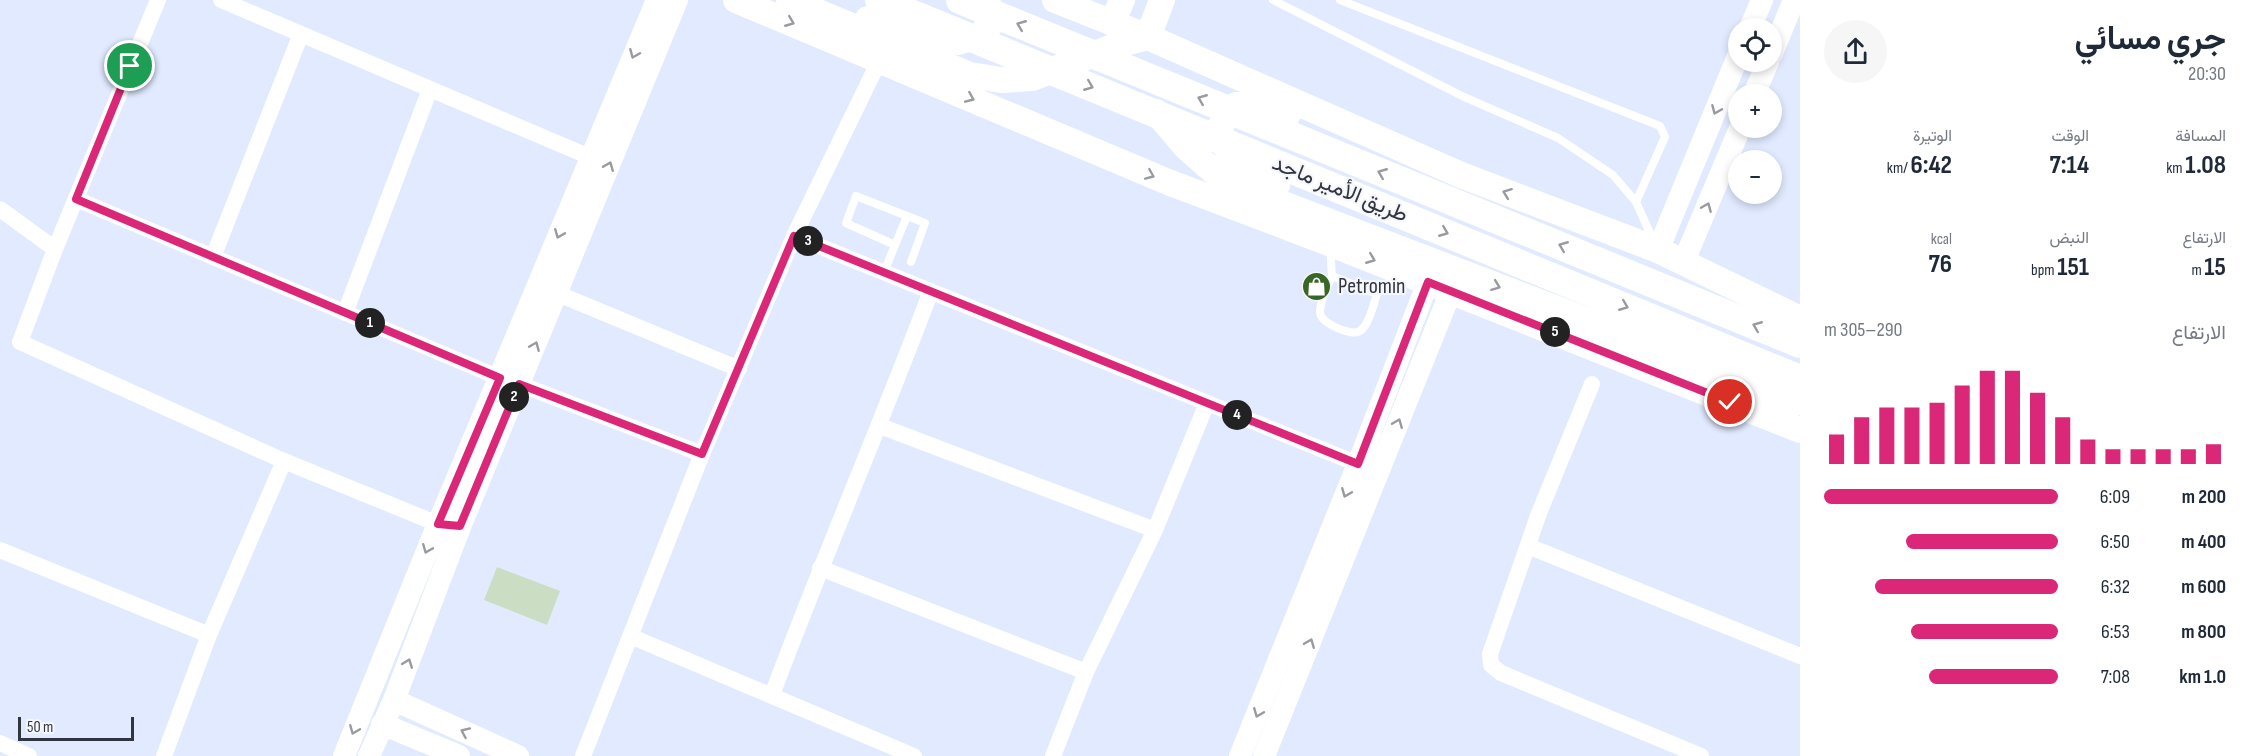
<!DOCTYPE html>
<html lang="ar">
<meta charset="utf-8">
<style>
body{margin:0;font-family:"Sofia Sans Condensed",Vazirmatn,sans-serif;background:#f6f6f7;color:#1f2937;direction:rtl;height:100vh;display:flex;flex-direction:column;font-size:22px;white-space:nowrap}
*{box-sizing:border-box;margin:0}
p{font-size:20px;color:#747a83}
.icon{flex:none;width:33px;height:33px;fill:none;stroke:currentColor;stroke-width:2;stroke-linecap:round;stroke-linejoin:round}
.map{position:relative;flex:1;overflow:hidden;direction:ltr}
.side{display:flex;flex-direction:column;background:#fff;width:450px}
.side>*{flex:none}
.tools{position:absolute;left:1728px;top:18px;display:grid;gap:12px}
.tools a{display:grid;place-items:center;width:54px;height:54px;border-radius:50%;background:#fff;box-shadow:0 3px 9px #0003;font-size:30px}
.scale{position:absolute;left:18px;bottom:15px;width:116px;box-sizing:border-box;padding-left:6px;border:3px solid #31353f;border-top:0;font-size:16px;line-height:21px;white-space:nowrap;color:#31353f;-webkit-text-stroke:4px #f5f7fc;paint-order:stroke}
.pin{position:absolute;display:grid;place-items:center;width:51px;height:51px;color:#fff;margin:-26px;border:3px solid #fff;border-radius:50%;box-shadow:0 2px 6px #0007}
.km{position:absolute;width:30px;height:30px;margin:-15px;border-radius:50%;background:#222;color:#fff;font-size:16px;line-height:30px;text-align:center}
.round{display:grid;place-items:center;flex:none;width:63px;height:63px;border-radius:32px;background:#f6f6f7}
.summary{display:flex;align-items:center;justify-content:space-between;height:102px;padding:0 24px}
h1{font-size:33px;font-weight:700;line-height:45px}
.stats{display:grid;grid-template-columns:repeat(3,1fr);gap:9px;height:102px;padding:6px 24px}
.stats div{display:grid;align-content:center}
.stats b{font-size:26px;font-weight:700}
.stats small{font-size:16px;font-weight:400}
.stats p{font-size:16px}
.chart{height:168px;padding:12px 24px}
.chart p{display:flex;justify-content:space-between}
.chart svg{width:100%;height:108px;margin-top:6px;stroke:#db2777;stroke-width:6}
ul{padding:0 24px;list-style:none;font-size:20px}
li{display:grid;grid-template-columns:96px 72px 1fr;align-items:center;height:45px}
li i{height:15px;border-radius:8px;background:#db2777}
main{display:flex;flex:1;min-height:0}
.map>svg:first-child{display:block}
.green{fill:#cbdec4}
.lines{fill:none;stroke-linecap:round;stroke-linejoin:round}
.lane{stroke:#fff;stroke-width:8}
.street{stroke:#fff;stroke-width:16}
.secondary{stroke:#fff;stroke-width:22}
.primary{stroke:#fff;stroke-width:26}
.highway{stroke:#fff;stroke-width:28}
.oneway{stroke:#989a9f}
.route-casing{stroke:#fff;stroke-width:12}
.route{stroke:#db2777;stroke-width:8}
.labels{text-anchor:middle;dominant-baseline:central;stroke-width:4.5;stroke-linejoin:round;paint-order:stroke}
.street-label{font-size:22px;fill:#31353f;stroke:#f5f7fc}
.poi-label{font-size:22px;fill:#31353f;stroke:#f5f7fc;text-anchor:start}
</style>
<main>
<section class="side">
<div class="summary"><div><h1>جري مسائي</h1><p>20:30</p></div><a class="round"><svg class="icon" aria-label="share" viewBox="0 0 24 24"><path d="M12 15V3M7 8l5-5 5 5M5 13v7h14v-7"/></svg></a></div>
<div class="stats">
<div><p>المسافة</p><b>1.08<small> km</small></b></div>
<div><p>الوقت</p><b>7:14</b></div>
<div><p>الوتيرة</p><b>6:42<small> /km</small></b></div>
</div>
<div class="stats">
<div><p>الارتفاع</p><b>15<small> m</small></b></div>
<div><p>النبض</p><b>151<small> bpm</small></b></div>
<div><p>kcal</p><b>76</b></div>
</div>
<div class="chart"><p><span>الارتفاع</span>290–305 m</p>
<svg viewBox="0 0 160 44" preserveAspectRatio="none"><path d="M5 44V32M15 44V25M25 44V21M35 44V21M45 44V19M55 44V12M65 44V6M75 44V6M85 44V15M95 44V25M105 44V34M115 44V38M125 44V38M135 44V38M145 44V38M155 44V36"/></svg>
</div>
<ul>
<li><b>200 m</b>6:09<i style="width:100%"></i></li>
<li><b>400 m</b>6:50<i style="width:65%"></i></li>
<li><b>600 m</b>6:32<i style="width:78%"></i></li>
<li><b>800 m</b>6:53<i style="width:63%"></i></li>
<li><b>1.0 km</b>7:08<i style="width:55%"></i></li>
</ul>
</section>
<div class="map">
<svg width="1800" height="756" viewBox="0 0 1800 756">
<rect width="100%" height="100%" fill="#e1eaff"/>
<path class="green" d="M497 567 560 591 547 625 484 600Z"/>
<g class="lines">
<path class="lane" d="M1273 0 1462 96 1558 138 1613 175 1636 202 1655 244
M1340 0 1660 126 1665 137 1636 202
M895 245 846 223 856 196 925 223 911 262
M1330 246 1332 276 1377 294 1399 275
M884 272 907 216
M1332 276C1328 286 1320 300 1320 312 1320 323 1349 335 1358 332 1369 327 1373 305 1377 294"/>
<path class="street" d="M158 0 55 249 20 342 284 461 438 524 449 525
M221 0 590 157
M76 199 500 378
M0 209 55 249
M794 236 1358 464
M213 257 301 34
M556 293 739 369
M345 313 430 89
M519 384 702 454
M1592 384 1539 513 1490 654 1491 665 1501 673 1701 756
M880 426 1155 530
M1528 546 1800 656
M0 550 209 635
M820 568 1086 672
M630 636 914 756
M772 695C823 559 880 426 931 291
M0 743 29 756
M164 756 209 635 284 461
M583 756 702 454 794 236 880 59
M1053 756 1086 672 1155 530 1207 403"/>
<path class="secondary" d="M1750 28 1762 0
M1772 53 1794 0
M1754 94 1768 62
M1658 250 1738 56
M1684 261 1740 128
M394 700 518 756
M382 724 459 756
M344 756 438 524 657 0
M369 756 394 700 460 527 677 0
M1240 756 1358 464 1428 282
M1264 756 1451 291"/>
<path class="primary" d="M736 0 1168 182 1329 243 1800 430
M789 0 970 75 1001 80 1032 78 1118 45 1148 37
M1055 0 1148 37 1461 175 1658 250 1800 319
M868 19 958 42 979 36 990 25 991 16 987 0
M1112 23 1122 0
M1148 37 1162 0
M1156 112 1186 147 1213 171 1260 195 1800 402
M1277 185 1253 173 1229 155 1221 136V125L1236 105 1260 104 1288 114"/>
<path class="highway" d="M879 0 1800 379
M960 0 1800 344"/>
</g>
<defs><path id="oneway-chevron" d="M-2-3.5L2.5 0L-2 3.5" fill="none" stroke-width="1.6" stroke-linecap="round" stroke-linejoin="round" transform="scale(1.5)"/></defs>
<g class="oneway">
<use href="#oneway-chevron" transform="translate(790 22) rotate(22)"/>
<use href="#oneway-chevron" transform="translate(1021 25) rotate(-158)"/>
<use href="#oneway-chevron" transform="translate(634 54) rotate(113)"/>
<use href="#oneway-chevron" transform="translate(1089 86) rotate(22)"/>
<use href="#oneway-chevron" transform="translate(970 98) rotate(23)"/>
<use href="#oneway-chevron" transform="translate(1202 99) rotate(-158)"/>
<use href="#oneway-chevron" transform="translate(1716 110) rotate(113)"/>
<use href="#oneway-chevron" transform="translate(609 166) rotate(-68)"/>
<use href="#oneway-chevron" transform="translate(1382 173) rotate(-158)"/>
<use href="#oneway-chevron" transform="translate(1150 175) rotate(23)"/>
<use href="#oneway-chevron" transform="translate(1507 193) rotate(-159)"/>
<use href="#oneway-chevron" transform="translate(1707 207) rotate(-67)"/>
<use href="#oneway-chevron" transform="translate(1444 232) rotate(22)"/>
<use href="#oneway-chevron" transform="translate(559 234) rotate(112)"/>
<use href="#oneway-chevron" transform="translate(1563 246) rotate(-158)"/>
<use href="#oneway-chevron" transform="translate(1371 259) rotate(22)"/>
<use href="#oneway-chevron" transform="translate(1496 286) rotate(21)"/>
<use href="#oneway-chevron" transform="translate(1624 306) rotate(22)"/>
<use href="#oneway-chevron" transform="translate(1757 326) rotate(-158)"/>
<use href="#oneway-chevron" transform="translate(535 346) rotate(-67)"/>
<use href="#oneway-chevron" transform="translate(1398 423) rotate(-68)"/>
<use href="#oneway-chevron" transform="translate(1346 493) rotate(112)"/>
<use href="#oneway-chevron" transform="translate(427 549) rotate(112)"/>
<use href="#oneway-chevron" transform="translate(1310 643) rotate(-68)"/>
<use href="#oneway-chevron" transform="translate(408 663) rotate(-69)"/>
<use href="#oneway-chevron" transform="translate(1258 713) rotate(112)"/>
<use href="#oneway-chevron" transform="translate(354 730) rotate(112)"/>
<use href="#oneway-chevron" transform="translate(465 732) rotate(-156)"/>
</g>
<g class="lines">
<defs>
<path id="route" d="M130 66 76 199 500 378 438 524 460 526 519 384 702 454 794 236 1358 464 1428 282 1730 402"/>
</defs>
<use href="#route" class="route-casing"/>
<use href="#route" class="route"/>
</g>
<defs>
<symbol id="shop-disc" viewBox="-11 -11 22 22"><circle r="9.5" fill="#386625" stroke="#f5f7fc"/><path d="M-5-2.5h2.3a2.7 3.5 0 0 1 5.4 0H5L5.5 6h-11ZM-1.5-2.5h3a1.5 2.3 0 0 0-3 0Z" fill="#fff"/></symbol>
</defs>
<g fill-rule="evenodd">
<use href="#shop-disc" x="1300" y="270" width="33" height="33"/>
</g>
<g class="labels">
<g class="street-label">
<text transform="translate(1340 189) rotate(22)">طريق الأمير ماجد</text>
</g>
<g class="poi-label">
<text x="1338" y="286">Petromin</text>
</g>
</g>
</svg>
<div class="tools">
<a><svg class="icon" aria-label="locate" viewBox="0 0 24 24"><circle cx="12" cy="12" r="6"/><path d="M12 2v4M12 18v4M2 12h4M18 12h4"/></svg></a>
<a>+</a>
<a>−</a>
</div>
<div class="scale">50 m</div>
<div class="pin" style="left:130px;top:66px;background:#1e9e55"><svg class="icon" aria-label="arrive" viewBox="0 0 24 24"><path d="M6 21V4h12l-3 4 3 4H6"/></svg></div>
<div class="pin" style="left:1730px;top:402px;background:#d93025"><svg class="icon" aria-label="check" viewBox="0 0 24 24"><path d="M5 12l5 5 9-10"/></svg></div>
<b class="km" style="left:370px;top:323px">1</b>
<b class="km" style="left:514px;top:397px">2</b>
<b class="km" style="left:808px;top:241px">3</b>
<b class="km" style="left:1237px;top:415px">4</b>
<b class="km" style="left:1555px;top:332px">5</b>
</div>
</main>
